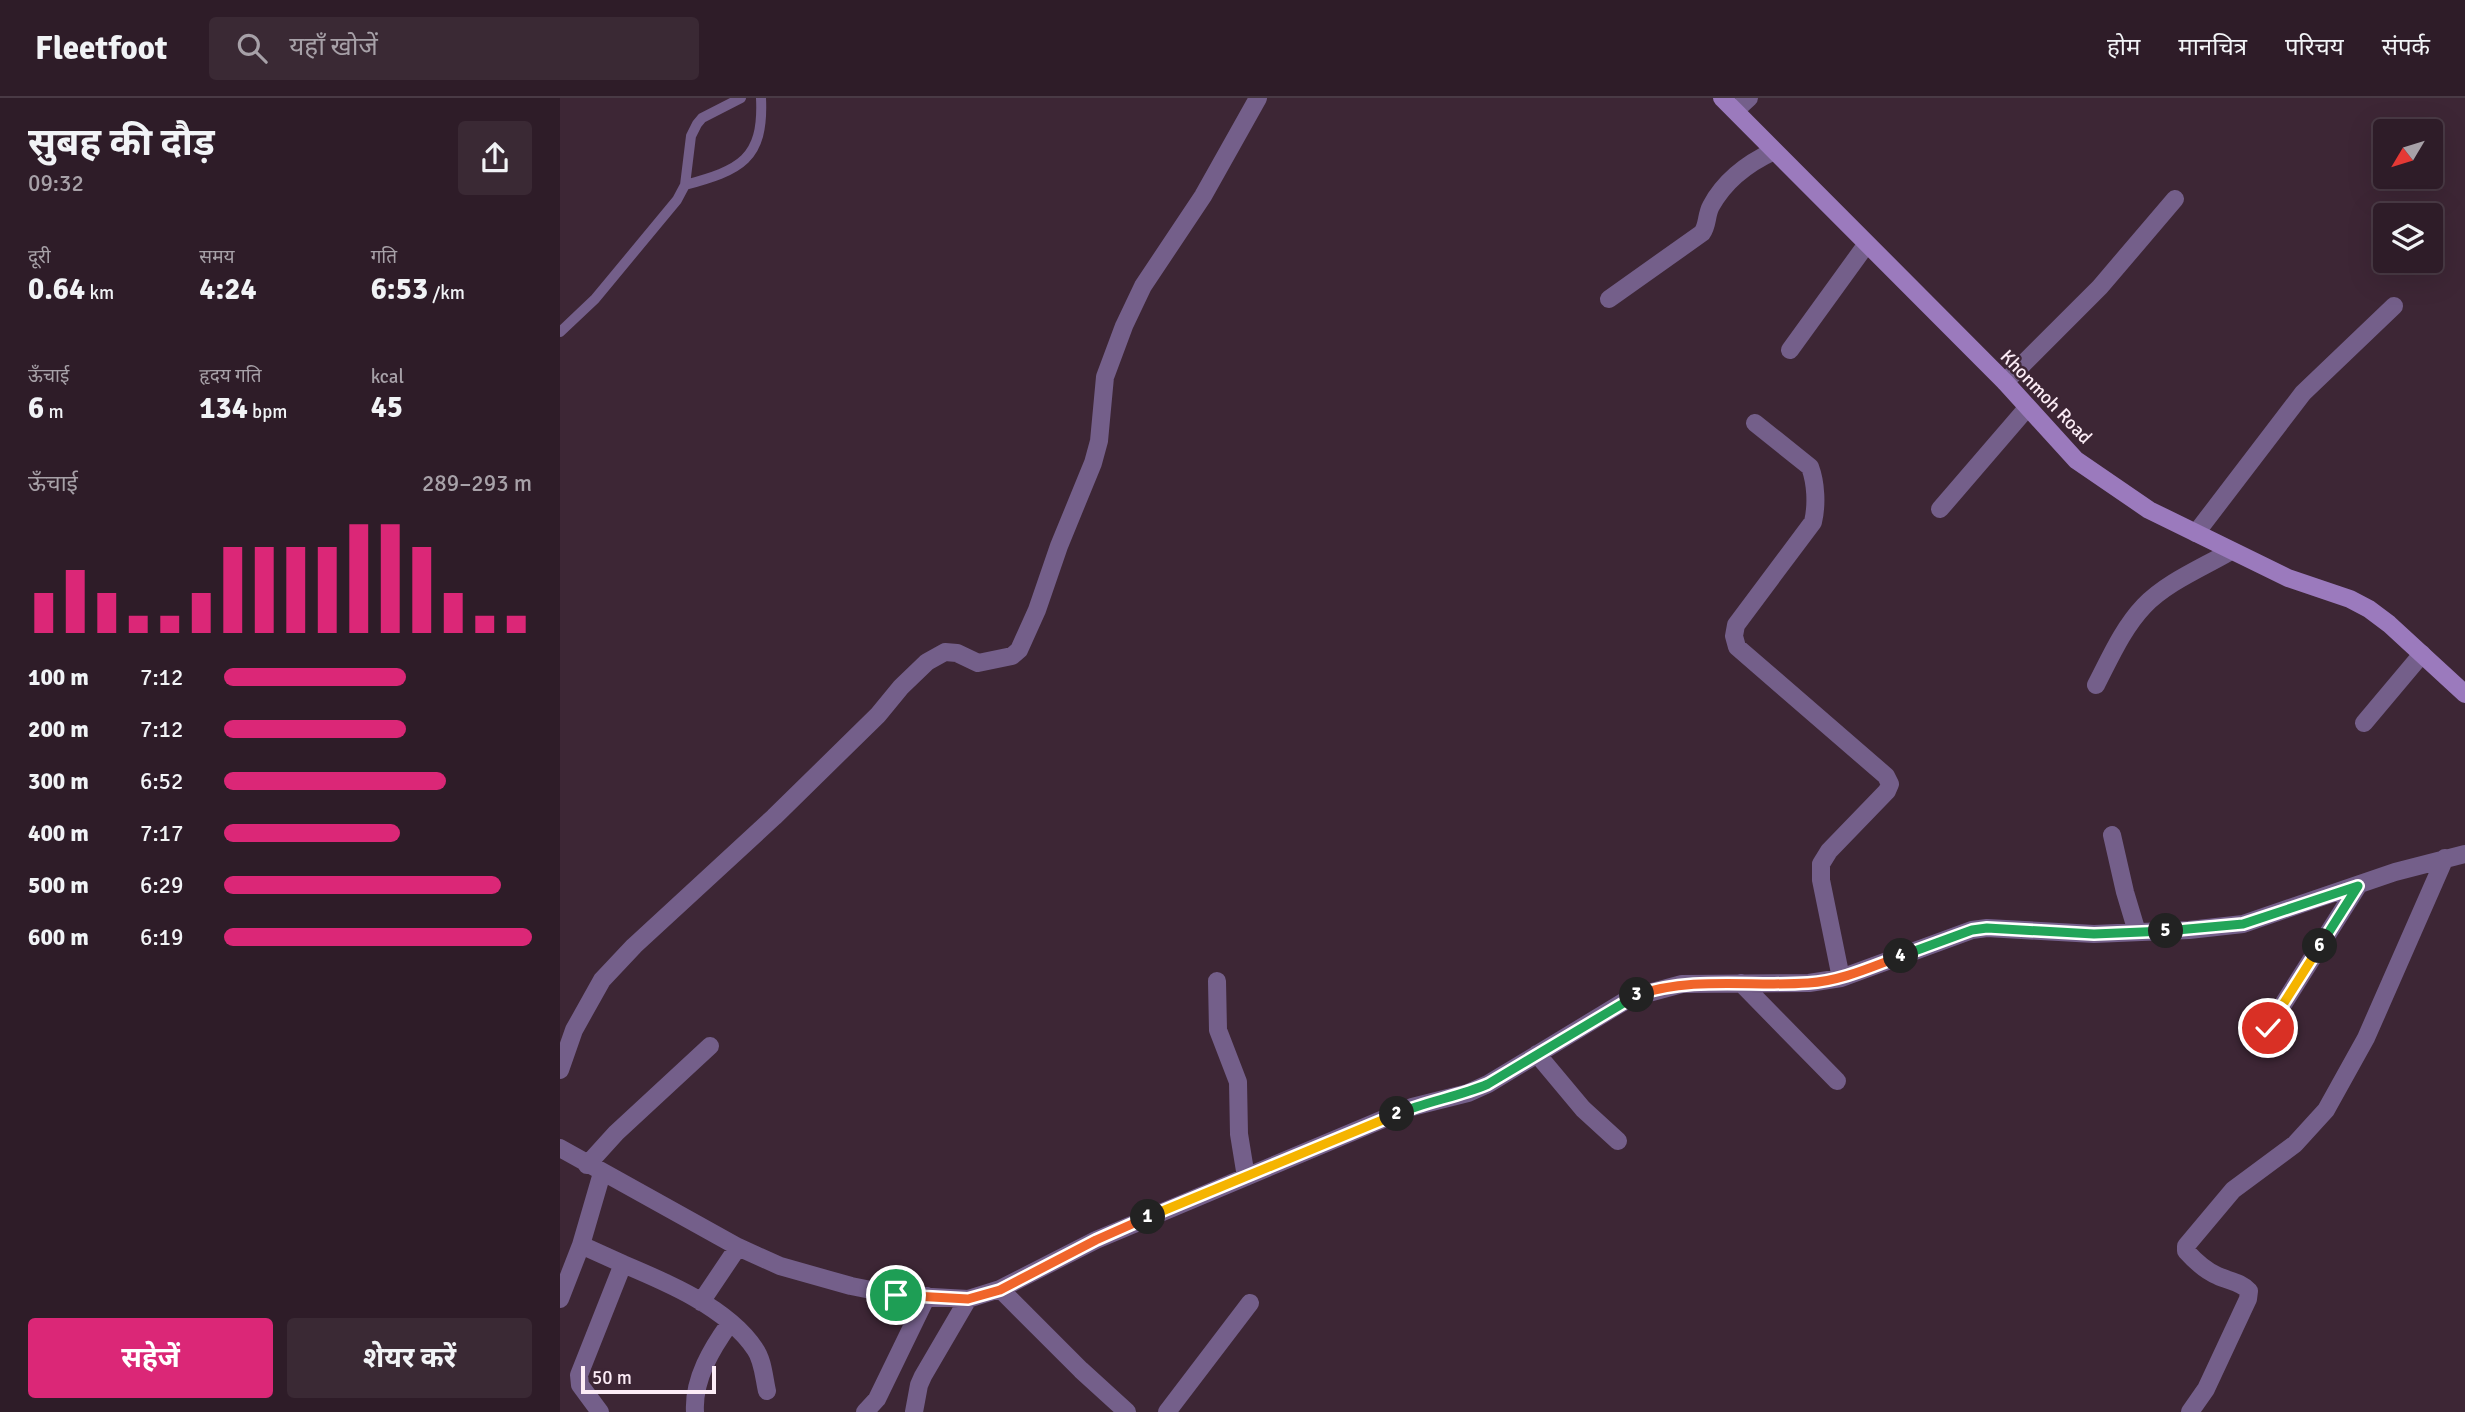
<!DOCTYPE html>
<html lang="hi">
<meta charset="utf-8">
<style>
body{margin:0;font-family:Signika,"Noto Sans Devanagari",sans-serif;background:#3a2934;color:#f1f3f6;height:100vh;display:flex;flex-direction:column;font-size:26px;white-space:nowrap}
*{box-sizing:border-box;margin:0}
p{font-size:23px;color:#a7a1a8}
.icon{flex:none;width:38px;height:38px;fill:none;stroke:currentColor;stroke-width:2;stroke-linecap:round;stroke-linejoin:round}
.map{position:relative;flex:1;overflow:hidden}
.side{display:flex;flex-direction:column;background:#2e1c28;width:560px}
.side>*{flex:none}
.needle{width:46px;rotate:232deg}
.buttons{position:absolute;left:1813px;top:21px;display:grid;gap:14px}
.buttons a{display:grid;place-items:center;width:70px;height:70px;border-radius:7px;background:#2e1c28;box-shadow:0 7px 28px #0002,0 0 0 2px #493a45;font-size:35px}
.scale{position:absolute;left:21px;bottom:18px;width:135px;box-sizing:border-box;padding-left:7px;border:4px solid #fcecf6;border-top:0;font-size:19px;line-height:24px;white-space:nowrap;color:#fcecf6;-webkit-text-stroke:5px #3d2635;paint-order:stroke}
.pin{position:absolute;display:grid;place-items:center;width:60px;height:60px;color:#fff;margin:-30px;border:4px solid #fff;border-radius:50%;box-shadow:0 2px 7px #0007}
.km{position:absolute;width:35px;height:35px;margin:-18px;border-radius:50%;background:#222;color:#fff;font-size:19px;line-height:35px;text-align:center}
.round{display:grid;place-items:center;flex:none;width:74px;height:74px;border-radius:7px;background:#3a2934}
.summary{display:flex;align-items:center;justify-content:space-between;height:119px;padding:0 28px}
h1{font-size:38px;font-weight:700;line-height:52px}
.figures{display:grid;grid-template-columns:repeat(3,1fr);gap:10px;height:119px;padding:7px 28px}
.figures div{display:grid;align-content:center}
.figures b{font-size:30px;font-weight:700}
.figures small{font-size:19px;font-weight:400}
.figures p{font-size:19px}
.chart{height:196px;padding:14px 28px}
.chart p{display:flex;justify-content:space-between}
.chart svg{width:100%;height:126px;margin-top:7px;stroke:#db2777;stroke-width:6}
.action{display:flex;gap:14px;margin-top:auto;padding:14px 28px}
.action a{flex:1;height:80px;border-radius:7px;background:#db2777;color:#fff;font-size:28px;font-weight:700;line-height:80px;text-align:center}
.action a+a{background:#3a2934;color:#f1f3f6}
ul{padding:0 28px;list-style:none;font-size:23px}
li{display:grid;grid-template-columns:112px 84px 1fr;align-items:center;height:52px}
li i{height:18px;border-radius:9px;background:#db2777}
header{display:flex;align-items:center;gap:42px;box-sizing:border-box;height:98px;padding:0 35px;background:#2e1c28;border-bottom:2px solid #493a45}
header strong{font-size:33px}
nav{display:flex;gap:38px;margin-inline-start:auto;font-size:24px}
.search{width:490px;height:63px;background:#3a2934;display:flex;align-items:center;gap:18px;box-sizing:border-box;padding:0 24px;border-radius:7px;color:#a7a1a8;font-size:26px}
main{display:flex;flex:1;min-height:0}
.map>svg:first-child{display:block}
.lines{fill:none;stroke-linecap:round;stroke-linejoin:round}
.lane{stroke:#745f8a;stroke-width:10}
.street{stroke:#745f8a;stroke-width:18}
.secondary{stroke:#9b7abd;stroke-width:18}
.split-1-casing{stroke:#fff;stroke-width:14}
.split-2-casing{stroke:#fff;stroke-width:14}
.split-3-casing{stroke:#fff;stroke-width:14}
.split-4-casing{stroke:#fff;stroke-width:14}
.split-5-casing{stroke:#fff;stroke-width:14}
.split-6-casing{stroke:#fff;stroke-width:14}
.split-7-casing{stroke:#fff;stroke-width:14}
.split-1{stroke:#f0652b;stroke-width:9}
.split-2{stroke:#f5b400;stroke-width:9}
.split-3{stroke:#22a559;stroke-width:9}
.split-4{stroke:#f0652b;stroke-width:9}
.split-5{stroke:#22a559;stroke-width:9}
.split-6{stroke:#22a559;stroke-width:9}
.split-7{stroke:#f5b400;stroke-width:9}
.labels{text-anchor:middle;dominant-baseline:central;stroke-width:5;stroke-linejoin:round;paint-order:stroke}
.street-label{font-size:19px;fill:#fcecf6;stroke:#3d2635}
</style>
<header>
<strong>Fleetfoot</strong>
<div class="search"><svg class="icon" aria-label="search" viewBox="0 0 24 24"><circle cx="10" cy="10" r="6"/><path d="M15 15l6 6"/></svg>यहाँ खोजें</div>
<nav><a>होम</a><a>मानचित्र</a><a>परिचय</a><a>संपर्क</a></nav>
</header>
<main>
<section class="side">
<div class="summary"><div><h1>सुबह की दौड़</h1><p>09:32</p></div><a class="round"><svg class="icon" aria-label="share" viewBox="0 0 24 24"><path d="M12 15V3M7 8l5-5 5 5M5 13v7h14v-7"/></svg></a></div>
<div class="figures">
<div><p>दूरी</p><b>0.64<small> km</small></b></div>
<div><p>समय</p><b>4:24</b></div>
<div><p>गति</p><b>6:53<small> /km</small></b></div>
</div>
<div class="figures">
<div><p>ऊँचाई</p><b>6<small> m</small></b></div>
<div><p>हृदय गति</p><b>134<small> bpm</small></b></div>
<div><p>kcal</p><b>45</b></div>
</div>
<div class="chart"><p><span>ऊँचाई</span>289–293 m</p>
<svg viewBox="0 0 160 44" preserveAspectRatio="none"><path d="M5 44V30M15 44V22M25 44V30M35 44V38M45 44V38M55 44V30M65 44V14M75 44V14M85 44V14M95 44V14M105 44V6M115 44V6M125 44V14M135 44V30M145 44V38M155 44V38"/></svg>
</div>
<ul>
<li><b>100 m</b>7:12<i style="width:59%"></i></li>
<li><b>200 m</b>7:12<i style="width:59%"></i></li>
<li><b>300 m</b>6:52<i style="width:72%"></i></li>
<li><b>400 m</b>7:17<i style="width:57%"></i></li>
<li><b>500 m</b>6:29<i style="width:90%"></i></li>
<li><b>600 m</b>6:19<i style="width:100%"></i></li>
</ul>
<div class="action"><a>सहेजें</a><a>शेयर करें</a></div>
</section>
<div class="map">
<svg width="1905" height="1314" viewBox="0 0 1905 1314">
<rect width="100%" height="100%" fill="#3d2635"/>
<g class="lines">
<path class="lane" d="M125 87C180 72 204 62 201 0
M0 234 35 201 117 102 125 87 131 38 137 26 142 20 181 0"/>
<path class="street" d="M1176 12 1189 0
M1049 201 1142 135C1148 127 1146 117 1151 108 1165 82 1188 65 1214 53
M1230 252 1306 147
M1445 284 1540 189 1615 101
M1195 325 1250 369C1256 385 1257 407 1253 424L1176 527 1174 538 1177 549 1326 678 1330 686 1327 693 1269 753 1261 766V782L1281 880
M1380 411 1467 310
M1636 435 1743 295 1834 208
M1536 587C1550 560 1563 530 1584 508 1607 484 1642 470 1671 453
M1804 625 1862 556
M1552 737 1565 794 1577 834
M657 883 658 932 678 984 679 1036 686 1079
M1181 885 1277 983
M1708 930 1798 788
M977 956 1023 1011 1058 1043
M0 972 14 932 42 882 74 848 214 719 318 617 341 589 367 564 385 554 397 555 418 565 452 558 459 552 477 512 499 448 533 365 539 343 545 279 564 228 583 188 643 98 698 0
M0 1050 178 1149 220 1168 291 1188 336 1197 408 1201 440 1191 536 1142 852 1009 908 995 928 986 1070 900 1122 886 1249 885 1281 880 1412 832 1427 830 1534 836 1629 832 1683 826 1835 774 1905 756
M27 1067 56 1035 150 948
M63 1166C106 1184 168 1210 195 1251 203 1262 204 1280 207 1293
M440 1191 521 1272 567 1314
M0 1201 21 1147
M141 1204 178 1149
M40 1314 20 1287 19 1277 63 1166 21 1147 42 1075
M135 1314C133 1281 152 1250 170 1225
M305 1314 317 1301 367 1198
M354 1314 359 1287 363 1278 408 1201
M607 1314 690 1205
M1630 1314 1646 1291 1688 1201 1689 1193C1681 1184 1669 1183 1658 1178 1646 1173 1635 1163 1626 1153V1148L1673 1092 1735 1046 1766 1012 1806 940 1885 760"/>
<path class="secondary" d="M1162 0 1445 284 1516 362 1589 412 1728 480 1790 501 1809 511 1829 526 1905 596"/>
</g>
<g class="lines">
<defs>
<path id="split-1" d="M336 1197 408 1201 440 1192 536 1142 588 1119"/>
<path id="split-2" d="M588 1119 837 1016"/>
<path id="split-3" d="M837 1016C867 1003 898 999 928 986L1077 897"/>
<path id="split-4" d="M1077 897C1133 878 1191 889 1248 885 1281 883 1311 869 1341 858"/>
<path id="split-5" d="M1341 858 1412 832 1427 830 1534 836 1606 833"/>
<path id="split-6" d="M1606 833 1683 826 1798 788 1760 848"/>
<path id="split-7" d="M1708 930 1760 848"/>
</defs>
<use href="#split-1" class="split-1-casing"/>
<use href="#split-2" class="split-2-casing"/>
<use href="#split-3" class="split-3-casing"/>
<use href="#split-4" class="split-4-casing"/>
<use href="#split-5" class="split-5-casing"/>
<use href="#split-6" class="split-6-casing"/>
<use href="#split-7" class="split-7-casing"/>
<use href="#split-1" class="split-1"/>
<use href="#split-2" class="split-2"/>
<use href="#split-3" class="split-3"/>
<use href="#split-4" class="split-4"/>
<use href="#split-5" class="split-5"/>
<use href="#split-6" class="split-6"/>
<use href="#split-7" class="split-7"/>
</g>
<g class="labels">
<g class="street-label">
<text transform="translate(1486 299) rotate(46)">Khonmoh Road</text>
</g>
</g>
</svg>
<div class="buttons">
<a><svg class="needle" viewBox="-14 -14 28 28"><path d="M0-13l5 13h-10z" fill="#e53935"/><path d="M0 13l5-13h-10z" fill="#a7a1a8"/></svg></a>
<a><svg class="icon" aria-label="layers" viewBox="0 0 24 24"><path d="M12 4l9 5-9 5-9-5zM3 14l9 5 9-5"/></svg></a>
</div>
<div class="scale">50 m</div>
<div class="pin" style="left:336px;top:1197px;background:#1e9e55"><svg class="icon" aria-label="arrive" viewBox="0 0 24 24"><path d="M6 21V4h12l-3 4 3 4H6"/></svg></div>
<div class="pin" style="left:1708px;top:930px;background:#d93025"><svg class="icon" aria-label="check" viewBox="0 0 24 24"><path d="M5 12l5 5 9-10"/></svg></div>
<b class="km" style="left:588px;top:1119px">1</b>
<b class="km" style="left:837px;top:1016px">2</b>
<b class="km" style="left:1077px;top:897px">3</b>
<b class="km" style="left:1341px;top:858px">4</b>
<b class="km" style="left:1606px;top:833px">5</b>
<b class="km" style="left:1760px;top:848px">6</b>
</div>
</main>
